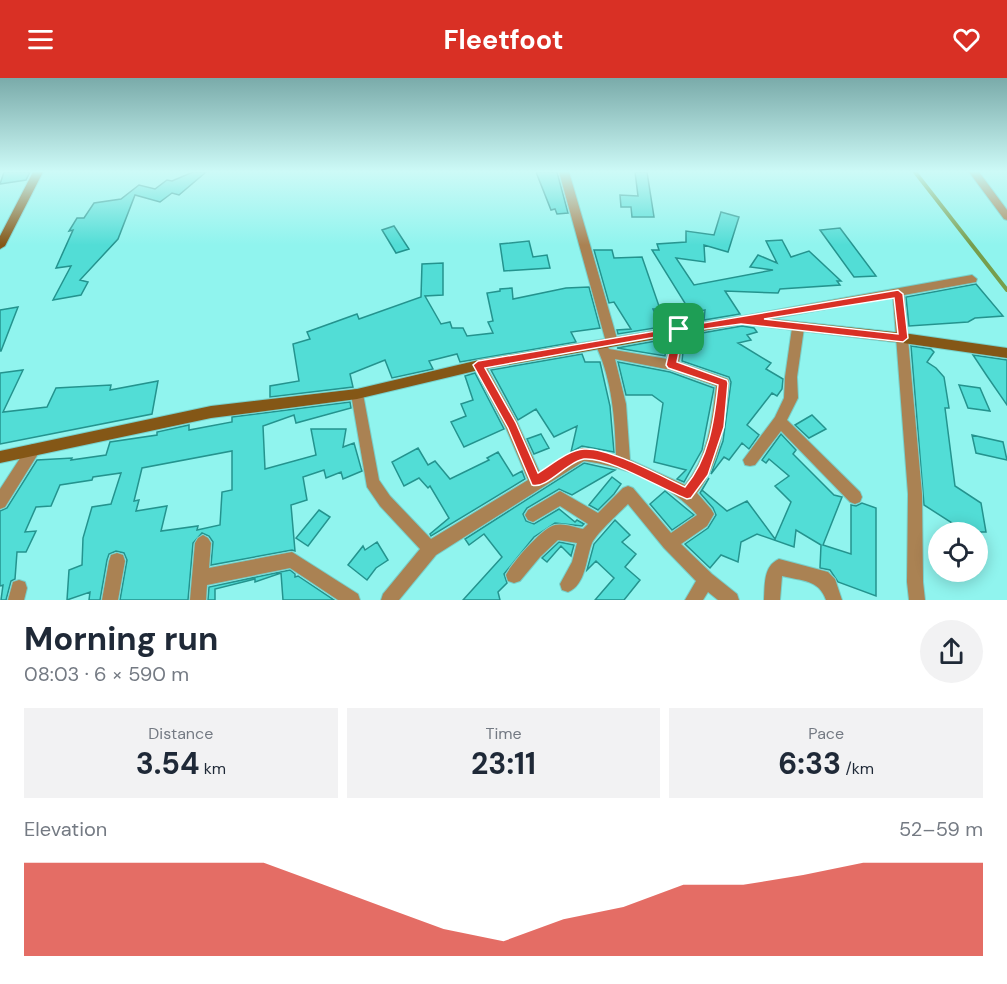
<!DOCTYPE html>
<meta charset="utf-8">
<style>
body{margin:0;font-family:"DM Sans",sans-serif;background:#f2f2f3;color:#1f2937;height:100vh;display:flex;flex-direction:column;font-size:22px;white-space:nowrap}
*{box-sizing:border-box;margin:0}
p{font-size:20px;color:#747a83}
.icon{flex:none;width:33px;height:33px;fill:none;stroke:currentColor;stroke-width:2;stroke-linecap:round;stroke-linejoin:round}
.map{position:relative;height:522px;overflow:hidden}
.side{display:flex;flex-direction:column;background:#fff;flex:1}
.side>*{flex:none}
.controls{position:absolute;left:928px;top:444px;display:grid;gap:12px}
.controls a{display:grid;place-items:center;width:60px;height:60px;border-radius:50%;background:#fff;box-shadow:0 3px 15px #0003;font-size:30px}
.pin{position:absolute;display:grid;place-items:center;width:51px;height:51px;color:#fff;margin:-26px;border-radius:12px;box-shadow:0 3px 9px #0006}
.round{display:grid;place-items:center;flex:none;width:63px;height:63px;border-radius:32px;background:#f2f2f3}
.headline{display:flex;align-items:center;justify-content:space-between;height:102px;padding:0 24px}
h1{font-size:33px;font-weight:700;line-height:45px}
.figures{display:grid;grid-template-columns:repeat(3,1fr);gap:9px;height:102px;padding:6px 24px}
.figures div{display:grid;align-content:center;border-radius:0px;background:#f2f2f3;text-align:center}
.figures b{font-size:30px;font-weight:700}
.figures small{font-size:16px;font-weight:400}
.figures p{font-size:16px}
.chart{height:168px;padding:12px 24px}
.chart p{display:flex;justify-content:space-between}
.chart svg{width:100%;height:108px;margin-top:6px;fill:#d93025;opacity:.7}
header{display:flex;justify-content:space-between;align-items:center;height:78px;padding:0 24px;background:#d93025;color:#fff;font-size:27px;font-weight:700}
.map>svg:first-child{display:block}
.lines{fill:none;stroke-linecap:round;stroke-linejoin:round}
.stream{stroke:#769e4d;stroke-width:4}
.building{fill:#52ddd6;stroke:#24938e;stroke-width:1.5;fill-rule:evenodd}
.street-casing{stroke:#78d0cb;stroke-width:2}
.secondary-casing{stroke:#78d0cb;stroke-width:2}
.street{fill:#aa8253;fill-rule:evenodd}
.secondary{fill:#845716;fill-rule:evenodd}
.route{fill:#d93025;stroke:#fff;stroke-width:1.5;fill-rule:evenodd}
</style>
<header><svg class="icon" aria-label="menu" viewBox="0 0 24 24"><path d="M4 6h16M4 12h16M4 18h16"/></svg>Fleetfoot<svg class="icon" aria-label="heart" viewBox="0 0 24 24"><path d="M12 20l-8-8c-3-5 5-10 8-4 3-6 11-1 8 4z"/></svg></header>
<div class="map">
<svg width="1007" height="522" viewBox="0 0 1007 522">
<rect width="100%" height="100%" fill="#90f4ee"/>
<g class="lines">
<path class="stream" d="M915 94 1007 212"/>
</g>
<path class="building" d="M4 94H30L26 102 0 106Z
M193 94H206L179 117 172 115 160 124 135 117 118 161 80 202 88 204 81 217 53 222 71 188 56 190 73 152 69 153 77 140H84L94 125 121 121 139 107 155 111 167 102 172 103Z
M536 94H557L568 135 557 136 555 131 551 132Z
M635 94H647L654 139H632L631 129H621L620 117 638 118Z
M721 134 739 139 728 174 704 167 705 184 676 180 694 207 773 192 750 189 758 177 777 185 766 163 782 162 791 179 809 173 841 203H837L840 207 780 211 778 215 725 213 740 236 704 242 705 232 691 235 652 172H659L657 166 686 164V153L714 157Z
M394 148 409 171 396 175 382 152Z
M840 150 876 198 854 199 820 152Z
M529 163 533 179 547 177 550 190 504 193 500 166Z
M594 172H612L614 180 642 179 660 231H653L661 249 618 256 617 252 631 251 614 224 609 225Z
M443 185V217L425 218 441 246 450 244 452 250H463L467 258 493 255 488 244 493 243 487 215 500 213V211L512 210 513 221 566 210 589 209 600 250 571 254 576 264 460 284 457 276 429 283 433 291 392 300 385 282 350 296 353 309 270 319V308L299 303 293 266 310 261 307 254 357 236 359 241 421 219 422 186Z
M976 206 1003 238 975 240 968 244 909 248 906 219Z
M18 229 1 273H0V232Z
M742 248 754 250 757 254 747 257 751 262 738 265 771 285 766 291 783 301 782 311 777 318 772 315 747 347 759 357 749 371 742 365 729 382 724 379 711 396 723 363 731 304 729 299 682 283 683 274 701 271 702 255Z
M667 261 665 278 617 270Z
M911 268 931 271 934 274 927 284 936 290 944 299 949 330H945L955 408 981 425 986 454H966L924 427Z
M582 276 585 284H600L610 328 614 374 582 368 571 374 577 348 554 359 536 331 518 342 491 292Z
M973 277 1007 282V327L987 298Z
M618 284 670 294 714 310 702 372 684 404 677 401 686 392 654 384 663 325 652 317H626Z
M23 292 3 334 47 329 56 310 111 307 110 312 158 303 152 336 0 366V295Z
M475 295 504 351 464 369 451 344 466 338 461 326 473 322 465 298Z
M959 307 980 310 990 333 968 330Z
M350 324 351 330 296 345 294 337 263 348 265 391 316 377 311 351H346L343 369 354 365 361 390 362 393 343 401 341 394 326 400 324 392 303 399 307 422 291 427 295 473 292 472 211 487 213 464 209 458 202 455 193 465 188 522H120L127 482 124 475 116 473 109 476 107 482 100 522H89L90 514 67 522 69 492 82 487 83 460 92 429 111 426 121 395 93 399 92 402 60 407 51 428 36 429 25 454 36 453 26 474H17L15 501 11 503 6 522H1L3 507 0 508V433L7 430 37 382 72 380 71 382 106 377 110 364 157 357V354L189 347V352L232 344V339ZM232 373V412L222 414 220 447 197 452 198 448 161 453 167 428 136 433 139 422 134 423 142 390Z
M812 337 826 351 809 360 795 347Z
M541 356 549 370 534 376 527 361Z
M781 356 796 372 793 376 834 417 842 419 823 467 851 476V427L856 428 862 425 876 430V518L838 504 830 492 820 490 821 467 796 452 794 469 757 456 741 464 738 484 721 477 710 490 685 466 708 450 716 437 713 430 700 415 709 400 702 412 727 433 747 423 775 461 791 424 775 408 789 398 769 381 766 385 762 382Z
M972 357 1003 364 1007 382 976 375Z
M418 370 428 387 435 383 450 401 489 382 487 380 498 374 513 398 522 393 525 401 431 458 430 456 449 440 430 408 428 410 419 400 404 408 392 384Z
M584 385 615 392 572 417 559 411 527 430 523 436 526 443 534 446 559 431 575 444 577 442 584 446 582 448 555 445 534 459 504 496 507 505 498 514 500 522H463L502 479 484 456 469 467 465 461Z
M612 399 621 406 614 416 598 432 589 427Z
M665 413 694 437 672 452 650 426Z
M319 432 330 439 308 468 296 460Z
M615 442 630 457 622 464 636 476 625 489 640 502 624 522H595L614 500 596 483 587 492 594 466Z
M377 464 388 482 376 490 367 502 348 487 363 468 365 472Z
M559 464 574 467 571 478 561 468 547 484 542 480Z
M290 492 295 496V499L298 498 334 522H283L281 495 255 504V501L215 511V522H208L209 509Z"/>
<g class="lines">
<defs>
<path id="street" d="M559 94H569L618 264 616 267H608L606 264Z
M969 94H979L1007 132V142L1004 141Z
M972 197 977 201 976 204 904 217 922 416 923 504 925 522H909L907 504 908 416 893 219 743 246 737 242 743 238Z
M798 245 804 250 797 299 798 320 787 342 860 414 862 419 860 424 855 426 850 424 781 353 755 387 750 388 745 387 743 382 775 339 784 320 785 299 792 250Z
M679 246 685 251 679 284 728 301 729 305C725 343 721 384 697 415L711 431 714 436 707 448 681 466 712 496 737 516 739 522H718L708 514 703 522H685L696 503 664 470 628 426C619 435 597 455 592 465 586 480 586 507 568 514L562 512 560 506 572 484 577 465 558 462 540 479 520 503 514 505 508 503 506 497C511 486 543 449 555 447 563 445 575 449 583 451L588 446 560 428 533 444 528 442 525 437 528 432 560 413 598 435 623 410 628 408 633 410 671 455 697 437C671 406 623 388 584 383L436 477 399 522H381L383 516 420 471 380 428 367 409 351 316 352 312 357 311 362 312 363 316 379 402 390 418 431 461 528 402 506 350 473 287 475 283H483L517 344 540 395 582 370 616 377C615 341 612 303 597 270L599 267H607L609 271 667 281 673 251ZM615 281 671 292 716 308C712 343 708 379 685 407L630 382 626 326Z
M33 366 38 368 40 372 38 376 5 429 0 431V411L28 368Z
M203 457 208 460 211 465 209 490 292 474 358 516 360 522H338L290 490 207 507 206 522H190L195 465 198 460Z
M117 475 123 477 125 483 118 522H102L109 483 111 477Z
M779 481 828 494 835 501 842 522H826C819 501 801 503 782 498L780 522H764C765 507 763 488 779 481Z
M19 502 25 504 27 510 24 522H8L13 504Z"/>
<path id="secondary" d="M33 94H43L5 168 0 171V158Z
M742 238 903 255 1007 270V280L903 265 742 246 479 292 357 321 211 340 0 385V373L211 328 357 311 479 282Z"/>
</defs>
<use href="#street" class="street-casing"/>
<use href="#secondary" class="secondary-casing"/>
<use href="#street" class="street"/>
<use href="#secondary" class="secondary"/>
</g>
<linearGradient id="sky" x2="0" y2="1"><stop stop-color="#7aabaa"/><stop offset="0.56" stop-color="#cdfaf7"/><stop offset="1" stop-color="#cdfaf7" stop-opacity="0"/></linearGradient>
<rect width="1007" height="167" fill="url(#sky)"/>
<path class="route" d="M898 212 903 216 908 260 903 264 741 246 683 254 677 284 727 302 728 305 724 349 708 397 691 420 687 421C661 411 610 379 584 381 568 383 546 412 532 407L508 350 473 287 478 283ZM894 220 898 256 764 241ZM673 256 666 287 668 290 718 307C714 344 709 380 685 409 661 398 608 369 584 371 568 372 551 387 538 395L516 345 485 290Z"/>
</svg>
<div class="controls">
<a><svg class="icon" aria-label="locate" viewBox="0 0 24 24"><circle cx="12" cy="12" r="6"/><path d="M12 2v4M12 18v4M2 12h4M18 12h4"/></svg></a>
</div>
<div class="pin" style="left:679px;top:251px;background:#1e9e55"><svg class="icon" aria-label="arrive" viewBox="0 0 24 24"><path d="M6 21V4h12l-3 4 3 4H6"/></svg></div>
</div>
<section class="side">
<div class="headline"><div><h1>Morning run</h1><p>08:03 · 6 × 590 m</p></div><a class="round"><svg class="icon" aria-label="share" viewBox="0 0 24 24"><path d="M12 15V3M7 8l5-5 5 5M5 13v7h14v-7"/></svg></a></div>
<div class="figures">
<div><p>Distance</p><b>3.54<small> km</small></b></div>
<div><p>Time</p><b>23:11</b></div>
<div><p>Pace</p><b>6:33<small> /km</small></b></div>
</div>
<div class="chart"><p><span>Elevation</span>52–59 m</p>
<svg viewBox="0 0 160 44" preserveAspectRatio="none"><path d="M0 44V6L10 6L20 6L30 6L40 6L50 15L60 24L70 33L80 38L90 29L100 24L110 15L120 15L130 11L140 6L150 6L160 6V44z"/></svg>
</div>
</section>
